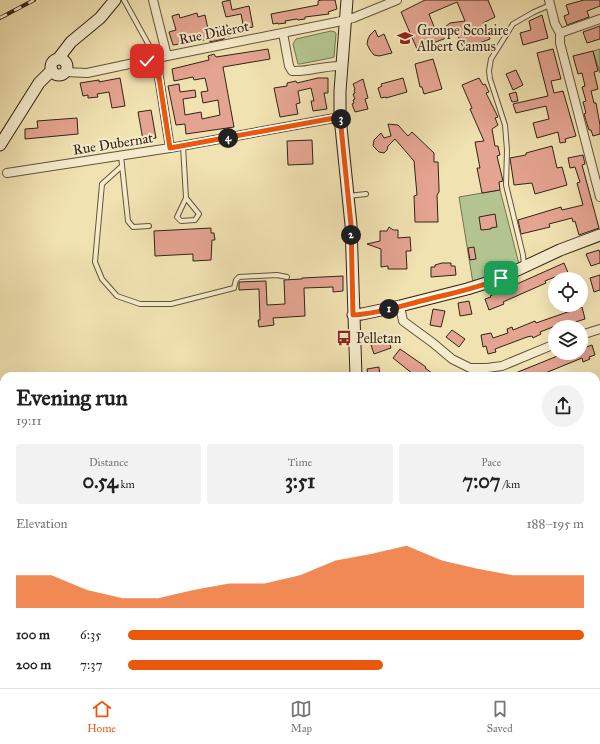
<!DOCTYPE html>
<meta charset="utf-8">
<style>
body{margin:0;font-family:"IM FELL Great Primer",serif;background:#f2f2f2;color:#222;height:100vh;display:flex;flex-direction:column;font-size:15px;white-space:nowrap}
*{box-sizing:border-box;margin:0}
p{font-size:13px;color:#767676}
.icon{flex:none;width:22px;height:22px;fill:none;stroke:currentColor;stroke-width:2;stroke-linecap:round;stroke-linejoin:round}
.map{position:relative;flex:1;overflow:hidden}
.sheet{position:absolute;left:0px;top:372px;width:600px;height:316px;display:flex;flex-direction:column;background:#fff;border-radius:12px 12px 0 0;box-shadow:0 4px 16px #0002}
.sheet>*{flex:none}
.fabs{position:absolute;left:548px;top:272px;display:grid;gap:8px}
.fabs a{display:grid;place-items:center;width:40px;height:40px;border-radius:50%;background:#fff;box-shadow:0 4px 16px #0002;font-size:20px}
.pin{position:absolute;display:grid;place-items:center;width:34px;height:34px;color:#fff;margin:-17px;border-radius:8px;box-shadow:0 2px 6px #0006}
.km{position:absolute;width:20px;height:20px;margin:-10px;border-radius:50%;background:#222;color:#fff;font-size:11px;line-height:20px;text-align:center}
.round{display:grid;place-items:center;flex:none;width:42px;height:42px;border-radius:21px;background:#f2f2f2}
.overview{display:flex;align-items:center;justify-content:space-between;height:68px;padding:0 16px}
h1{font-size:22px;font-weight:800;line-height:30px}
.stats{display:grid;grid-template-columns:repeat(3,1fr);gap:6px;height:68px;padding:4px 16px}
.stats div{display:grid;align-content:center;border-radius:4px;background:#f2f2f2;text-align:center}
.stats b{font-size:20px;font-weight:800}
.stats small{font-size:11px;font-weight:400}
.stats p{font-size:11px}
.chart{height:112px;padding:8px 16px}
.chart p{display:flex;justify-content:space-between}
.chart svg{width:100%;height:72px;margin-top:4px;fill:#ea580c;opacity:.7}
ul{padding:0 16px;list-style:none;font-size:13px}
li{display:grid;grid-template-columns:64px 48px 1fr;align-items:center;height:30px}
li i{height:10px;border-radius:5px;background:#ea580c}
.dock{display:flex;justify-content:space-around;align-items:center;height:56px;border-top:1px solid #e0e0e0;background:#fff;font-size:11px;color:#767676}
.dock a{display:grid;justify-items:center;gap:2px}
.dock .active{color:#ea580c}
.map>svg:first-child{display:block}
.green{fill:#b4c490;stroke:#727452}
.building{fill:#e5a491;stroke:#312415;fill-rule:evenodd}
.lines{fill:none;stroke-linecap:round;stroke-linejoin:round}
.lane-casing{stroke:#61543c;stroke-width:6}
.street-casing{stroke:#61543c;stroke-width:10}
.secondary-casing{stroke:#312415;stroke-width:13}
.lane{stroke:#f6eccd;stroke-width:4}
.street{stroke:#f6eccd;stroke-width:8}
.secondary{stroke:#f6eccd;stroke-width:11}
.rail-casing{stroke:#312415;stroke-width:4}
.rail{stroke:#f6eccd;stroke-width:2.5;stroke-dasharray:8;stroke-linecap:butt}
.route-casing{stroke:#fff;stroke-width:8}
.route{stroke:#ea580c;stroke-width:5}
.labels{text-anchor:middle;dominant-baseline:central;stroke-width:4;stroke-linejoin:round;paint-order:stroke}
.poi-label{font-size:14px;fill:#312415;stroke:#f6eccd;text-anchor:start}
.street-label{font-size:14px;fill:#312415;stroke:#f6eccd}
</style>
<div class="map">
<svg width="600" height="688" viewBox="0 0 600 688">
<rect width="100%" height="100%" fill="#f1e2b2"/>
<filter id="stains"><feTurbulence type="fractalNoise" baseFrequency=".005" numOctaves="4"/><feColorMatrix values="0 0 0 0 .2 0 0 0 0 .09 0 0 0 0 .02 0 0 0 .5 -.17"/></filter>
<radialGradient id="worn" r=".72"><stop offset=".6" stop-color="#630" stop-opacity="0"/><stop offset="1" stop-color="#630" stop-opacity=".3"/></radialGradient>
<path class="green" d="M331 31 335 32 336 34 334 57 331 58 300 64H298L293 44 296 39Z
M600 49V73L593 51Z
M500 190 519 264 473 283 459 197Z
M596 666H600V688H503V687L516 684H596Z"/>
<path class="building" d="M230 0 232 10 249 6 253 27 244 29 241 14 226 17 222 2Z
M321 0H335L337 9 328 12 329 14 305 17V19L298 20 297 19 285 21 286 23 278 24V23L273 24 271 14 318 5V1Z
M425 0H488L495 17 483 23 490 39 464 49 457 34 417 49 401 12ZM457 2 465 21 450 23 445 27 437 34 429 14Z
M584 0H600V6L587 11 589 17 567 25 564 16 569 14 566 5Z
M197 13 198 17 205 15 208 29 227 25 228 29 232 28 234 35 224 37V39L210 42V39L173 45 169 32 176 30 172 16 179 14 180 18Z
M542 15 548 38 523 45 520 33 531 30 529 21Z
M600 26V39L587 43 583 32Z
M375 30 378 37 384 34 392 53 379 56 374 55 370 50 367 44 368 39 370 35Z
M268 49 270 59 223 67 234 127 186 134 185 124 176 125 168 86 179 84 180 92 195 90 196 97 183 99 185 115 201 112 202 119 220 115 218 100 203 103 201 92 208 91 205 78 194 80 193 77 174 81 172 69 209 60 208 56 214 54 216 57Z
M553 49 561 79 551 81 554 93 563 91 576 136 565 139 566 142 560 143 558 132 537 138 533 123 549 119 546 106 516 113 513 104 548 96 537 53Z
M593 51 598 71 594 72 598 89 591 91 594 103H596L600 125V134L593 136 591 130H589L584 114 586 113 583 102 586 101 582 87 585 86 582 73 578 74 573 56Z
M433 59 442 89 424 94 422 87H420L415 64Z
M516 70 523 85 513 90 506 74Z
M120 78 125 106 112 108 109 92 97 94 98 97 88 98V95L83 96 80 83 99 80V82Z
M318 78H328V93H324L327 109 313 111 311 101H314L311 88 298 91 300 103 296 104 298 114 280 117 274 88 287 86V83L296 81 297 83Z
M403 78 407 92 386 98V97L381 98 378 88 382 86 381 84Z
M479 78 483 85 485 84 489 92 486 93 498 117 495 118 498 125 492 129 495 146H498L500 155 497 156 503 181 499 182 500 190 482 193 477 168H480L475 142 484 141 470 109 472 108 462 85Z
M363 79 368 98 365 99 368 109 355 112 352 104 354 103 353 100 355 99 353 94 355 93 354 90 355 89 353 84Z
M516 92 518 101 512 102 509 94Z
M151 110 156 138 143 140 138 112Z
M77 118 78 134 25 139V129L38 128 37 121Z
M388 124 398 125 408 136 412 132 434 153V162H438L439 188V192L437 195 438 222H415L414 196 417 195 414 161 395 139 388 146 387 150 384 153 379 152 373 146 374 140 381 133 384 138 391 136Z
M312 140 313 164 288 165 287 141Z
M552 146 557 168 562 167 567 185 535 194 532 183 514 185 510 158 526 155V153Z
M583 155 585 164 582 165 599 228 579 235 575 221 573 222 572 218 549 224 550 227 521 234 518 220 561 207 562 210 583 205 577 183 580 182 575 167 570 168 568 158Z
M495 214 497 227 491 228V229L481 230 479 217Z
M389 227 393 230H398V238L410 237 411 251H406L407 269H388V266L381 267V249L367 244 380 241V231H387Z
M211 228V233H214L215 240H212L211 260 193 261V254L155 256 154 231Z
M474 247 476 259 470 260 468 248Z
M599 250 600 253V263L591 266 586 254Z
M442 263H451V266H455L456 275 431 277V267H435V265Z
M564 263 569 275 564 277 562 274 545 281 546 283 503 302 504 304 489 310 485 299 491 297 490 296Z
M600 275V290L594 292 590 278Z
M343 276V291L333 292V287L304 288 305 316 273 318 274 325 259 327 258 320H260L259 289 239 290V282L266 281 267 305 285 304 284 280 302 279V278Z
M469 301 472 314 460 316 458 303Z
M582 307 585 319 572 323 571 322 558 326V325L540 332 541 334 533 338 532 336 527 337 495 349 496 352 488 354 486 346 483 347 481 335 491 333 493 338 508 333 507 329 512 327 513 330 535 321 536 323Z
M433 309 445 311 441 327 430 325Z
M452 330 465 339 459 347 446 337Z
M388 338 391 348 374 354 371 345Z
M592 345 595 355 589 357 590 359 583 362 582 358 538 376H508L565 353H581V349Z
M400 349 426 367 425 368 436 376H411L413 374 393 358Z
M379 367 380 376H368L367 369Z"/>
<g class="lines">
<defs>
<path id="lane" d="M124 0 156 58
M183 146 186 198 177 217 181 221 195 220 199 214 186 198
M121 156 128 221 133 227 149 226
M122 166 102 184 95 262 102 279 117 296 140 304H171L234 288 236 280 239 277 277 275 287 277
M348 196 366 194
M524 265 523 255 506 185 507 150 505 125 490 79 489 71 491 59 513 24 534 12 550 5
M600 596V615
M600 617V634
M459 684 462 688
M439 688 443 684"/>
<path id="street" d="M153 0 167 56
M549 0 555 24 560 33V43L600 197
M283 33 289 66 292 71C309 72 325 65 342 66
M560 33 600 19
M156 58 170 148
M65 72 87 73 167 56 337 22 353 18 397 0
M7 173 170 148 340 117
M400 306 403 321 433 343 452 359 470 368H487L502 366 555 344
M581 335 600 329
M596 432 600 436
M596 479 600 474
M596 548 597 556"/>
<path id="secondary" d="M347 0 340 91V117L351 225 356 376
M58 59 71 42 100 18 115 0
M51 67a8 8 0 1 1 16 0a8 8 0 1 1-16 0Z
M0 145 39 83 52 70
M353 315 362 314 400 306 467 289 496 280 560 250 600 235
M388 688V684"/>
</defs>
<use href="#lane" class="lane-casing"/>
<use href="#street" class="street-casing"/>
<use href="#secondary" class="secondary-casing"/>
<use href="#lane" class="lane"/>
<use href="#street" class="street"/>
<use href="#secondary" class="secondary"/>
<defs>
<path id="rail" d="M0 18 34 0"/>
</defs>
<use href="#rail" class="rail-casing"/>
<use href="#rail" class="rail"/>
</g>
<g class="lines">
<defs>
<path id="route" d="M147 61 156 58 170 148 340 117 351 225 353 315C378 314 404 305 429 299 453 293 479 288 501 278"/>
</defs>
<use href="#route" class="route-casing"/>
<use href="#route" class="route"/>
</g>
<defs>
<symbol id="school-bare" viewBox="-9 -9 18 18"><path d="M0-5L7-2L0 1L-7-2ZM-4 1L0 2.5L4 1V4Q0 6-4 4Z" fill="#8f2418" stroke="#f6eccd" stroke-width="2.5" paint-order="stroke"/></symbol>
<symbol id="bus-bare" viewBox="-9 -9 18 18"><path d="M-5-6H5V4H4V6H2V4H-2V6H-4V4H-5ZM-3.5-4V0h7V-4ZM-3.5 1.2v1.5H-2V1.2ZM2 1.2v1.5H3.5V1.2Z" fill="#8f2418" stroke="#f6eccd" stroke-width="2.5" paint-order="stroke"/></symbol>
</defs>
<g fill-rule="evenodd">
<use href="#school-bare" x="394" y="27" width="22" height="22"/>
<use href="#bus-bare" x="333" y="327" width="22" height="22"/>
</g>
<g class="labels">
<g class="poi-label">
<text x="417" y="30">Groupe Scolaire<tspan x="417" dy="16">Albert Camus</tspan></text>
<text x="356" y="338">Pelletan</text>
</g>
<g class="street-label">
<text transform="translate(214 33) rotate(-11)">Rue Diderot</text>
<text transform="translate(113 144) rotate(-9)">Rue Dubernat</text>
</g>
</g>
<rect width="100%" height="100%" filter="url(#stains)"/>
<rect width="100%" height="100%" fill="url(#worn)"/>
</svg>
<div class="fabs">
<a><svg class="icon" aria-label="locate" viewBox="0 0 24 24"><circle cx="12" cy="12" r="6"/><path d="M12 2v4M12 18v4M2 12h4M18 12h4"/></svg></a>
<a><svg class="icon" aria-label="layers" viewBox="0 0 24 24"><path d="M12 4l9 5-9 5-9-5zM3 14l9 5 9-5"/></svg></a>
</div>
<div class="pin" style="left:501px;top:278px;background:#1e9e55"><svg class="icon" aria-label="arrive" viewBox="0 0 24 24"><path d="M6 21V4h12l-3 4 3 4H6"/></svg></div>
<div class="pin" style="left:147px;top:61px;background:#d93025"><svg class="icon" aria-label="check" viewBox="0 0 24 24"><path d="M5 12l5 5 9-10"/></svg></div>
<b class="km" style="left:389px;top:309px">1</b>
<b class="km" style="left:351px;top:235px">2</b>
<b class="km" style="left:341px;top:119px">3</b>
<b class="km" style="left:228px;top:138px">4</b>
<section class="sheet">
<div class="overview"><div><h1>Evening run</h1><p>19:11</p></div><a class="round"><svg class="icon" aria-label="share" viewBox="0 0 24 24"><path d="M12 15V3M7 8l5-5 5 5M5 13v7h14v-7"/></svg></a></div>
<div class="stats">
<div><p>Distance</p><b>0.54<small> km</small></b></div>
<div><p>Time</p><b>3:51</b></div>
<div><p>Pace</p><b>7:07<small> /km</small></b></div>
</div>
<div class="chart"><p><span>Elevation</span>188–195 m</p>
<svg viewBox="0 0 160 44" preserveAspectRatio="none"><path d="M0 44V24L10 24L20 33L30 38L40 38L50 33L60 29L70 29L80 24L90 15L100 11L110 6L120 15L130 20L140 24L150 24L160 24V44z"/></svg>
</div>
<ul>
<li><b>100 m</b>6:35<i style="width:100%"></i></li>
<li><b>200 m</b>7:37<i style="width:56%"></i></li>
</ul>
</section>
</div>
<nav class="dock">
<a class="active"><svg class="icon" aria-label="home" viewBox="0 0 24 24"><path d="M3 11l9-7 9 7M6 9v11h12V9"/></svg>Home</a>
<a><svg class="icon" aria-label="map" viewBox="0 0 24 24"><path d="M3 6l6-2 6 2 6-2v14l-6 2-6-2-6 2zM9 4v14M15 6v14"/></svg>Map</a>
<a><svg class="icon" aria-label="saved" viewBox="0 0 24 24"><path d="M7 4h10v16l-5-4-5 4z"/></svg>Saved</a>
</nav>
